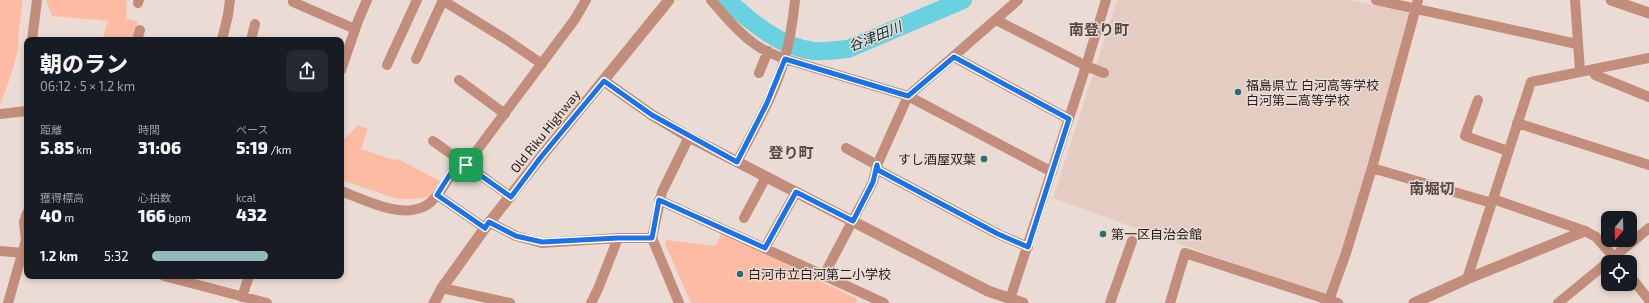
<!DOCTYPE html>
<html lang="ja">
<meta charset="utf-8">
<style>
body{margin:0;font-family:"Exo 2","Noto Sans JP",sans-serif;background:#242831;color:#f1f3f6;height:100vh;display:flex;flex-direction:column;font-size:15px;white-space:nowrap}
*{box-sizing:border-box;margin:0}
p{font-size:13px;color:#9ea1a6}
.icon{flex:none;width:22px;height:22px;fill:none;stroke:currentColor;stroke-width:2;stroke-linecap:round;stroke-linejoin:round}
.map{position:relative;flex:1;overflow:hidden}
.panel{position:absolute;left:24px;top:37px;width:320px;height:242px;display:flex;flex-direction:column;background:#171b24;border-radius:8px;box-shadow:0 2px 6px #0003}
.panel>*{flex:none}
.needle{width:26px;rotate:199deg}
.controls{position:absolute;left:1601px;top:211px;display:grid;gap:8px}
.controls a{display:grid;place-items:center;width:36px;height:36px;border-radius:8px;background:#171b24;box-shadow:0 2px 6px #0003;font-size:20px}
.pin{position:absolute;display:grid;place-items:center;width:34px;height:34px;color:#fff;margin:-17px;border-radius:8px;box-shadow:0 2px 6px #0006}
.round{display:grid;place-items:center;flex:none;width:42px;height:42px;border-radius:8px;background:#242831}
.summary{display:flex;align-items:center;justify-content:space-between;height:68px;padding:0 16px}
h1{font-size:22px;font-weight:800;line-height:30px}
.stats{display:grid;grid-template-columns:repeat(3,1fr);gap:6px;height:68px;padding:4px 16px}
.stats div{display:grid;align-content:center}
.stats b{font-size:17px;font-weight:800}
.stats small{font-size:11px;font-weight:400}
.stats p{font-size:11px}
ul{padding:0 16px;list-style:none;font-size:13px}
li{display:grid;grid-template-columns:64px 48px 1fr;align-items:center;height:30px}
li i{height:10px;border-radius:5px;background:#96b8be}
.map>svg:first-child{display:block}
.built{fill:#e4ccc3}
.green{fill:#fdbba3}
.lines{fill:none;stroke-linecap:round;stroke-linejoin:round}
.river{stroke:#6ad1e0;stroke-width:18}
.minor{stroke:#c28d7a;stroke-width:10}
.tertiary{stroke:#c28d7a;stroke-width:11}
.route-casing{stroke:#fff;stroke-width:8}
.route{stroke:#1a73e8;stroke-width:5}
.poi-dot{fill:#266f79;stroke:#ebdbd5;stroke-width:1.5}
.labels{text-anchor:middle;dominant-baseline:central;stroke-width:3;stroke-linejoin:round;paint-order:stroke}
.poi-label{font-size:13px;fill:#231d1b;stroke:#ebdbd5;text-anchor:start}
.street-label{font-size:13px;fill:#231d1b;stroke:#ebdbd5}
.water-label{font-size:14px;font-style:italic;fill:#01353b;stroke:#ebdbd5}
.quarter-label{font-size:15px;font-weight:bold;fill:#564944;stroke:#ebdbd5}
</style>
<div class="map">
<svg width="1649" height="303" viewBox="0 0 1649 303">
<rect width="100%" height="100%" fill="#ebdbd5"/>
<path class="built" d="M1117 0H1349L1410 13 1367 171 1327 297 1053 198Z"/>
<path class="green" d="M0 0H23L19 29 18 50 10 78 0 105Z
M46 0H127L126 19 138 21 134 40H102L108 21 52 16Z
M358 125 368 129 361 149 390 159 400 160 440 181 430 197 413 199H398L341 180V143Z
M722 233 857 299 856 303H691L665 244 667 240 715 246Z"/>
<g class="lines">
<path class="river" d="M727 0C751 22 780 47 814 51 825 52 837 50 848 49L963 0"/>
<path class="minor" d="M293 0V2L355 29
M442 0 507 40 542 64
M711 0C725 16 739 33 756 45 764 51 775 55 785 59L908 96 1052 172
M1018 0 908 96 877 165 878 170 998 234 1028 247
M1376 0 1577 44
M1575 0 1580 71
M138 3 139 0
M996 20 1086 66 1104 73
M32 40 37 0
M137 40 140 30
M222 40 228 15 230 0
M251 40 255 24
M954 57 1069 119
M416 59 443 0
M387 65 417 0
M1593 69 1595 75 1649 97
M341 70 358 21 367 0
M759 73 768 51
M459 80 505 114
M1478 100 1465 136 1508 151
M0 114 27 111
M1517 123 1649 165
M433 141 511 197
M737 162C754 129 775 94 785 58 790 39 793 20 795 0
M466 165 575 19 586 0
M1372 168 1492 203
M341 191C365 200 402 220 427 205 439 198 452 172 459 160
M437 195 485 228
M1493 199 1585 231 1596 237 1618 262
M659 200 884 303
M744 218 766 177
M489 222 516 236 542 243 618 238H652
M765 248 796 192
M0 251 23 253
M1609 261 1649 228
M824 275 873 182 877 165 846 148
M164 276 267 303
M1630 276 1649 300
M1467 279 1531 82 1649 58
M442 288 510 303
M242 297 249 276
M1010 299 1086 66 1106 0
M8 303 26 240 24 222 27 213
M591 303 598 289 618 238
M679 303 652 238 662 192 689 137
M1110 303 1132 241
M1170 303 1185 253 1338 303
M1328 303 1346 253 1372 168 1418 0
M1558 303 1608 262"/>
<path class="tertiary" d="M1611 0 1649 13
M604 81 652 115 689 137 988 291 1023 303
M434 303 442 288 485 228 541 157 669 0
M1414 303 1467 279 1585 231"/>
</g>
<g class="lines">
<defs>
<path id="route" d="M954 57 1069 119 1028 247 998 234 878 170 877 165 873 182 853 221 796 192 765 248 659 200 652 238H618L542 242 516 236 489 222 485 228 437 195 459 160 511 197 541 157 604 81 652 115 737 162 767 103 785 59 908 96Z"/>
</defs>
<use href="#route" class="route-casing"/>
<use href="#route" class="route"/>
</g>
<g class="poi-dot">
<circle cx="1238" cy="92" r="4"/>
<circle cx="984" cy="159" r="4"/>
<circle cx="1103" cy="234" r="4"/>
<circle cx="740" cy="274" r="4"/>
</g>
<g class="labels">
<g class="poi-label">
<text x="1246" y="85">福島県立 白河高等学校<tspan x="1246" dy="15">白河第二高等学校</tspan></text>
<text x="976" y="159" text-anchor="end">すし酒屋双葉</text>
<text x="1111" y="234">第一区自治会館</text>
<text x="748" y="274">白河市立白河第二小学校</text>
</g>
<g class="street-label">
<text transform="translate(545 131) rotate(-51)">Old Riku Highway</text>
</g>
<g class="water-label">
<text transform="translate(875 36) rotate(-22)">谷津田川</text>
</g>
<g class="quarter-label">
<text x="1099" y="29">南登り町</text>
<text x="791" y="152">登り町</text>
<text x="1432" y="188">南堀切</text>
</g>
</g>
</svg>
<div class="controls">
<a><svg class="needle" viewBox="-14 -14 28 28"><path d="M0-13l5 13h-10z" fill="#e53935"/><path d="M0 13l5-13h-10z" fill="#9ea1a6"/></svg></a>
<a><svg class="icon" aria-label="locate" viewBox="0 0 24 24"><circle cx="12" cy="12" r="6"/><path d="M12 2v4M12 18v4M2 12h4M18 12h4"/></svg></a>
</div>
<div class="pin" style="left:466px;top:165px;background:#1e9e55"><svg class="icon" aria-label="arrive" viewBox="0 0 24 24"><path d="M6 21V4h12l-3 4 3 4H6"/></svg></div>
<section class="panel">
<div class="summary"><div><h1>朝のラン</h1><p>06:12 · 5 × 1.2 km</p></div><a class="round"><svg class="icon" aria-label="share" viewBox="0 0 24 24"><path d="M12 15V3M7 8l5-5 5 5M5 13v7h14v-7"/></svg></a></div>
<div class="stats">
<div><p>距離</p><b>5.85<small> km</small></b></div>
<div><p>時間</p><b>31:06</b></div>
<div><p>ペース</p><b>5:19<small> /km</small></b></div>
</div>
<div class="stats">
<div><p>獲得標高</p><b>40<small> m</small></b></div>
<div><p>心拍数</p><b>166<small> bpm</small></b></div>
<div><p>kcal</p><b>432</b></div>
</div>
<ul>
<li><b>1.2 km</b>5:32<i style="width:66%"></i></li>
</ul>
</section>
</div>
